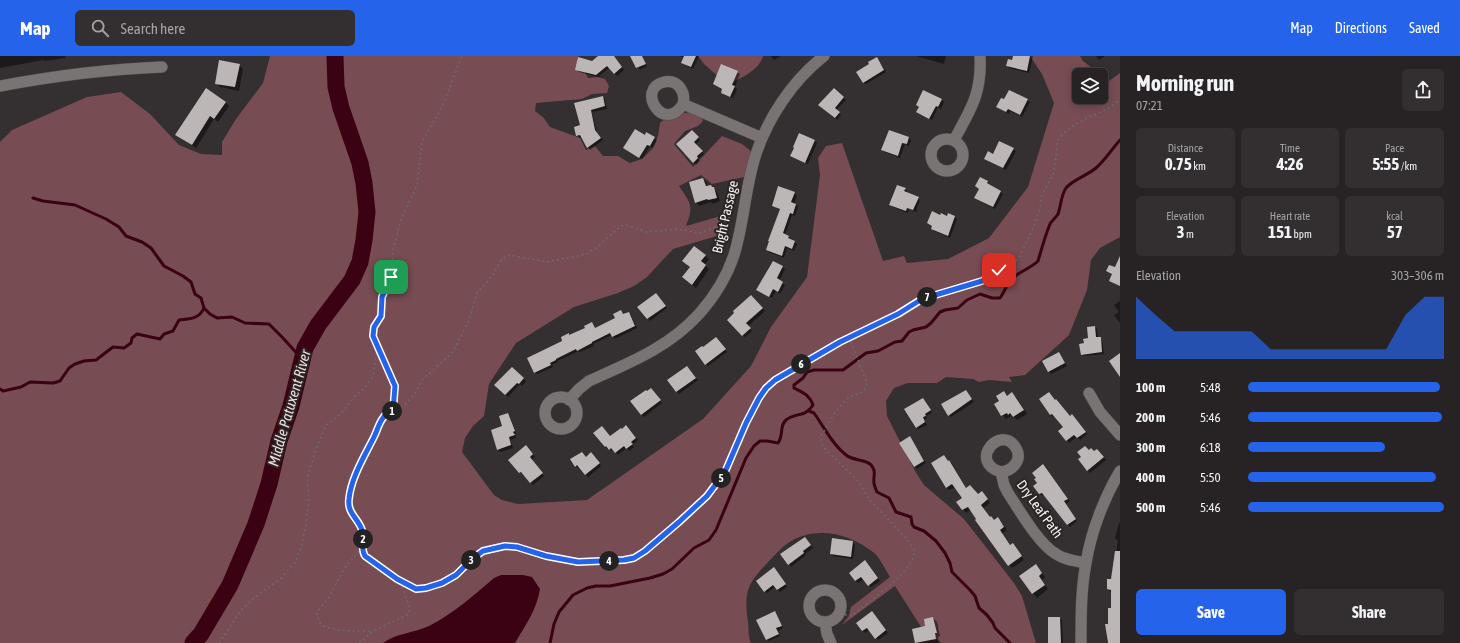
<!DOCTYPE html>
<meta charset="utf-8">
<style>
body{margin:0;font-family:"Asap Condensed",sans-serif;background:#332f31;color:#f1f3f6;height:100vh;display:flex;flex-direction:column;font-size:15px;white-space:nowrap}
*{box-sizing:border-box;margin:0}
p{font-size:13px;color:#a4a4a6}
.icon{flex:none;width:22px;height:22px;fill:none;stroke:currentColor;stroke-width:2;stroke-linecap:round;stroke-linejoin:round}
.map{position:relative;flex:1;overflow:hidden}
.sheet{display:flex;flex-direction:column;background:#272324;width:340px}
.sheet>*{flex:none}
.fabs{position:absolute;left:1072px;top:12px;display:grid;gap:8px}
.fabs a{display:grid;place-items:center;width:36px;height:36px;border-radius:6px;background:#272324;box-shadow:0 2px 10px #0003,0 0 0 1px #434041;font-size:20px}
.pin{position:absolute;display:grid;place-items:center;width:34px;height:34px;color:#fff;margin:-17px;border-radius:8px;box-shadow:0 2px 6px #0006}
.km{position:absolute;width:20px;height:20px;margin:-10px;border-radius:50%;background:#222;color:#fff;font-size:11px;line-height:20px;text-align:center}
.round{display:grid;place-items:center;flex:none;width:42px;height:42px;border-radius:6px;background:#332f31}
.headline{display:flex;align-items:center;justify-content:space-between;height:68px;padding:0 16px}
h1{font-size:22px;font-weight:700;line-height:30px}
.stats{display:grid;grid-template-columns:repeat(3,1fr);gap:6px;height:68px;padding:4px 16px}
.stats div{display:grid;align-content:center;border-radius:6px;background:#332f31;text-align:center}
.stats b{font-size:17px;font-weight:700}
.stats small{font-size:11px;font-weight:400}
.stats p{font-size:11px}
.chart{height:112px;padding:8px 16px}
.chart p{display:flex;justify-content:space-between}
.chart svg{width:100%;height:72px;margin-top:4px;fill:#2563eb;opacity:.7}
.primary-button{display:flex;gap:8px;margin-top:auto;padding:8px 16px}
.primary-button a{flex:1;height:46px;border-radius:6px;background:#2563eb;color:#fff;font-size:16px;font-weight:700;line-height:46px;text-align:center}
.primary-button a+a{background:#332f31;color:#f1f3f6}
ul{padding:0 16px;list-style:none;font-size:13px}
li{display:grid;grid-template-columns:64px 48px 1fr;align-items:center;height:30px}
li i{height:10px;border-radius:5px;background:#2563eb}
header{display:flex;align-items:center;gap:24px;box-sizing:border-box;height:56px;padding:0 20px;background:#2563eb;color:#fff}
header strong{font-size:19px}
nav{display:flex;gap:22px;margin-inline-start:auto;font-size:14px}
.search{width:280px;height:36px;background:#332f31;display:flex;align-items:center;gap:10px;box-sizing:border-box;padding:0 14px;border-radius:6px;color:#a4a4a6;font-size:15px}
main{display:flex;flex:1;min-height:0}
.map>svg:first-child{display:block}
.green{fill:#774c53;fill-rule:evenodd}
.water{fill:#3b0213}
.shadow{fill:#0007}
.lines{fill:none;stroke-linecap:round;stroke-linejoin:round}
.stream{stroke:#3b0213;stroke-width:3}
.river{stroke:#3b0213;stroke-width:17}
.building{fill:#bcb6b6}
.minor-casing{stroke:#504c4d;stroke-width:12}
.path{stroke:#6e6a6b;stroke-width:1.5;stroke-dasharray:2 3;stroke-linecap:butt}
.minor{stroke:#797373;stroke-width:11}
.route-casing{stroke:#fff;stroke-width:8}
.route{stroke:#2563eb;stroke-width:5}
.labels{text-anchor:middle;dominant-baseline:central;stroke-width:4;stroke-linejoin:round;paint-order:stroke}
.street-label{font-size:14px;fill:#f6f3f3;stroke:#2a2626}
.water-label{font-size:15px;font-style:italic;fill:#f1dcde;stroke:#2a2626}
</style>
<header>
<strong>Map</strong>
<div class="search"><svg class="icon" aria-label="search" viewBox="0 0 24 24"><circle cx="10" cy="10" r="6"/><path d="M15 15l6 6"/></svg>Search here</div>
<nav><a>Map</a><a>Directions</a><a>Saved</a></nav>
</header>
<main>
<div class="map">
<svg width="1120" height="587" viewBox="0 0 1120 587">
<rect width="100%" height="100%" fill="#342f30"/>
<path class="green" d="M270 0H579L577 2 588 22 597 21 605 23 609 30 607 37 592 38 582 43 536 47 535 55 543 61 550 71 580 82 586 94 595 90 603 100H618L630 107 642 103 653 92 658 80 660 67 667 61 694 55 700 58 703 65 698 70 685 75 674 88 693 111 722 80 742 88 752 96 749 120 712 128 701 119 679 130C691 148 694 149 686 170L731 157 727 177 673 193 647 221 634 230 618 237 574 251 516 287 489 328 484 360 473 370 465 382 462 396 494 439 502 444 518 448 587 444 703 363 751 310 771 271 807 221 820 119 818 102 826 90 842 87 883 205 904 200 907 207 948 203 989 182 1028 131 1054 47 1042 18 1030 0H1080L1083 5 1109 25 1120 17V181L1100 192 1091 204 1087 234 1069 279 1025 319 1009 321 1012 326 989 324 979 326 973 323 946 321 937 327H908L894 332 886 345 887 360 915 415 924 429 964 463 1014 527 1022 540 1036 587H942L923 574 895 530 842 569 849 560 851 551 890 521C885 514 880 501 873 496 849 477 815 469 788 487 782 491 777 497 772 502 749 526 743 532 748 566 749 573 748 581 751 587H0V86L12 74 87 41 121 36 150 58 179 89 201 98 222 99V86L236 63 263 27ZM1079 19H1101V41H1079Z
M698 0H763C759 15 740 22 728 29L704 8Z"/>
<path class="water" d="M501 519H523L532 521 540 533C537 553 525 570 515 587H383C397 577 414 577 429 570 453 558 474 539 494 522Z"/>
<path class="shadow" d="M0 0H65L66 2 45 5 43 4 0 12Z
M600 0H613L624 14 617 20 610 11 598 21 579 16 577 14 608 10Z
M632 0H642L647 10 640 14Z
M680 0H699L693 13 685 9 683 7 685 2Z
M771 0H781L774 4Z
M916 0H946L944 8Z
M1016 0H1033L1029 17 1009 12 1007 10 1013 5Z
M1096 0H1105L1099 4Z
M879 5 886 16 866 28 863 26 871 8Z
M239 9 243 13 239 35 220 31 216 27Z
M722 9 740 18 735 31 737 33 733 42 724 39 722 36 723 34 714 28Z
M834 33 846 44 836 54 841 59 837 64 822 51Z
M602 41 605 43 607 53 592 56 597 77 603 84 590 94 582 81 580 82 577 79 582 70 575 47Z
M942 44 944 46 941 53 938 51 932 64 917 56 920 52 917 49Z
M1027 44 1030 46 1022 61 1010 55 1009 58 997 51 1005 45Z
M225 46 229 50 218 66 214 63 196 92 176 79Z
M692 75 700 84 696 88 704 98 698 103 700 105 696 109 677 88Z
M889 75 909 82 911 84 909 90 905 88 900 102 885 96 883 94Z
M647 77 657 84 653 92 650 90 642 103 626 94 645 80Z
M815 85 817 87 808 108 792 100Z
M999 86 1016 95 1006 114 985 102 993 99Z
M703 123 707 127 708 131 711 130 717 136 720 145 713 148 711 146 699 150 696 146Z
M987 126 1003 138 995 153 978 144Z
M779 132 794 137 797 140 794 148 798 151 795 160 792 159 785 179 797 188 794 195 787 192 784 202 769 196 767 194 781 154 773 150Z
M905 133 907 135V137L918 142 920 144 916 156 909 153 908 157 893 151 891 148Z
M948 158 957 163 950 182 934 175 932 172 933 170 928 167 941 160 947 161Z
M705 200 709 203 704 209 709 213 696 232 687 225 691 212 683 205Z
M773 206 785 213 779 225 785 229 780 238 776 235 772 242 758 234Z
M656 238 667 252 650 265 639 251Z
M751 240 765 255 748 270 752 275 745 281 729 264Z
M1120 245V267L1114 259 1119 256 1114 249Z
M621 256 624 259 629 257 631 259 637 272 615 283 612 279 593 288 594 290 580 296 579 295 557 305 558 306 552 309 553 311 537 318 535 316 570 280 586 272 592 268 595 273 616 263Z
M1094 271 1097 273 1098 282H1100L1102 284 1104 298 1084 300 1082 298Z
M718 284 727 296 708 310 706 308Z
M1059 297 1067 310 1051 318 1049 315Z
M512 313 526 325 522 330 520 328 508 341 496 329Z
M689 314 698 324 679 338 668 325Z
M653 335 662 347 644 361 641 358Z
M966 335 974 346 951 361 949 359Z
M1004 336 1008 340 1016 341 1027 358 1017 364 1014 361 1012 362 1011 360 1006 363 995 349 1000 345Z
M923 343 932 357 926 360 927 362 924 364 927 369 919 373 916 371Z
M1040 344 1055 345 1070 361 1074 362 1087 378 1080 384 1077 381 1069 387 1060 375 1064 371 1055 359 1053 361 1051 359Z
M508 358 510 361 516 378H515L516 382 510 384 513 392 501 396 498 394 492 375 504 371Z
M629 373 638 384 632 389 634 391 629 395 627 392 618 399 614 393 612 395 609 392 608 393 595 377 610 381 622 374Z
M910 381 926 407 917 413 915 410Z
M528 393 535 401 531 404 544 420 533 429 523 417 522 418 520 416Z
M1089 395 1100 396 1106 404 1090 417 1079 403Z
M578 398 586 402 594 400 601 410 588 421 580 411 578 412 571 404Z
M944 400 952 408 967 433 978 439H985L990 447 983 452 990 462 995 465 1001 466 1007 474 1002 478 1011 490 1016 491 1024 504 1012 512 971 453 966 457 958 446 963 443 955 431 949 434 946 431Z
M1045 412 1070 445 1066 448 1077 465 1070 471 1044 438 1042 440 1034 430 1038 427Z
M1119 467H1120V587H1107L1106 569H1109L1112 553 1111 536 1108 533 1112 524 1118 485 1115 482Z
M807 485 813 492 805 498 806 499 791 511 789 508Z
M852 486 855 489 853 503 833 500 831 497Z
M867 508 880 525 871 531 864 523 858 527 850 517Z
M1039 513 1045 521 1042 524 1048 533 1037 542 1020 521Z
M776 515 787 531 780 536 775 531 767 537 765 535Z
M775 557 783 572 778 575 780 580 769 585 767 583Z
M874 559 888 577 878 584 869 574 865 577 857 567Z
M933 562 937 566 940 580 938 581 939 587H916L913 573 926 571Z
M1059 562 1062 564 1063 587H1049Z"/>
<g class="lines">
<path class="stream" d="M33 142 43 145 75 149 106 163 119 171 126 180 142 186 151 192 164 210 183 220 191 226 195 238 201 242 204 252 210 258 217 262 232 261 245 267 269 268 283 282 302 303
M0 333 3 335 21 331 30 326 53 327 60 325 69 312 75 308 84 305 96 304 113 291 124 292 131 287 132 282 137 278 160 283 164 278 173 275 179 264C190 263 199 263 204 252
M809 355 814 357C824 371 832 388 846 399 854 406 869 402 873 412 876 416 873 422 874 427 874 430 876 433 877 436L889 442 896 456 911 461 912 468 914 471 924 475 936 485 945 497 950 507 952 516 970 534 975 540 979 552 987 559 993 567 995 572 1010 587
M550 587 554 568 559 556 573 539 587 532 596 530H610L650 522 663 518 672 513 694 492 709 484 716 474 746 402 754 390 760 385H767L778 387C784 379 779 370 786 364 796 356 805 362 813 349 809 338 803 337 794 332V329L803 322 807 316 814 314H843L866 297 878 295 895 286 902 285 909 276 913 274 926 271 931 267 940 256 945 254 958 252 967 244 980 238 992 242H1000C1005 235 1007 227 1014 221 1021 215 1031 212 1038 205 1042 192 1045 180 1050 168 1052 164 1056 162 1058 158 1061 150 1061 139 1066 132 1072 124 1088 119 1096 112 1105 104 1112 93 1120 84"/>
<path class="river" d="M193 587 201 578 230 529 256 468 269 428 279 385 291 350 305 292 318 269 352 224 360 206 364 184 367 156 364 127 360 107 341 52 336 31 335 0"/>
</g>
<path class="building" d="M598 0H614L622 11 614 18 607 10 596 19 575 14 578 1 592 5Z
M630 0H642L646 8 636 12Z
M684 0H696L691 11 681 7Z
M1013 0H1030L1027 15 1006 10 1008 3 1012 4Z
M877 1 884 14 863 27 856 16 869 8 868 6Z
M219 4 240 8 235 31 215 28Z
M721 8 738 15 732 29 735 30 730 41 721 37 722 33 713 28Z
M206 32 226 46 214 63 210 60 192 89 175 79Z
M834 32 844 41 835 52 840 56 835 62 818 49Z
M923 34 942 43 938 51 936 50 929 63 916 56 919 51 916 49Z
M1009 34 1028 43 1020 59 1008 53 1006 56 996 51 1001 42 1004 43Z
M603 40 605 50 591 54 595 74 601 82 587 92 580 79 576 80 574 71 580 69 574 47Z
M635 73 645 79 646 76 655 81 650 90 647 89 639 102 623 92Z
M692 74 699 81 694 86 703 95 697 100 698 102 693 107 676 88Z
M889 74 909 81 907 88 902 87 898 100 881 94Z
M799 77 815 84 805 107 790 100 794 92 793 91Z
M999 85 1014 92 1003 112 984 103 988 95 993 98Z
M980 121 988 125 987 127 1001 135 993 151 974 142 979 133 975 130Z
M703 122 706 130 711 129 712 131H714L717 142 708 144 707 143 695 147 689 126Z
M897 129 906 132 904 135 919 141 913 154 907 152 906 155 889 149Z
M778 130 795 136 791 146 796 148 793 158 790 157 783 177 789 180 788 182 795 185 792 193 785 190 782 200 766 194 769 185H768L780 153 772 150Z
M932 155 940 159 941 157 947 160 948 157 955 160 948 180 931 173 932 170 927 167Z
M694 190 706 199 701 205 706 209 692 229 682 221 690 211 682 205Z
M1120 200V230L1109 225 1112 218 1106 215 1109 209 1115 211Z
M773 205 783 210 777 222 783 226 778 236 773 233 769 241 756 234Z
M656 237 666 250 647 263 637 251Z
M751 239 763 252 746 267 751 272 742 280 727 264 734 257 733 255Z
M621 254 623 258 629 256 635 270 612 281 610 277 592 286V287L577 295 576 293 556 303V304L550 307 551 309 534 317 527 302 562 285 561 281 569 277V279L585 272 584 270 592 266 595 272 615 262 613 258Z
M1095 270 1096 281H1101L1102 296 1081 299 1079 288 1084 287 1083 283 1088 282 1087 271Z
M716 281 726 293 705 309 695 295 702 290 703 291Z
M1059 296 1065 307 1048 316 1042 305Z
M1120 297V321L1109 305Z
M687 310 696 322 676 336 667 324Z
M512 311 524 322 519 328 517 327 505 339 494 329Z
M651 332 661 344 641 359 630 345 646 334 647 335Z
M966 334 972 343 948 360 941 348Z
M1004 335 1007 340 1012 336 1024 354 1013 361 1010 357 1008 359 1007 357 1001 360 994 348 999 345 996 340Z
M1049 336 1055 344 1056 343 1070 360 1072 358 1086 376 1077 382 1074 379 1066 385 1058 375 1063 371 1052 358 1050 359 1039 343Z
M923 342 931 354 925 358 926 360 923 361 925 366 916 372 904 353Z
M508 357 515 375 513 376 515 379 509 381 511 389 497 394 491 374 502 370 499 360Z
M626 369 636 382 631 386 633 388 626 393 624 390 615 397 611 392 609 394 606 390 605 391 593 377 602 370 610 380 621 372 622 373Z
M910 380 924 405 914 411 899 387Z
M526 389 533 398 530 401 543 417 530 427 521 416 519 417 508 404Z
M1085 390 1089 394 1091 392 1094 395 1097 393 1104 401 1087 415 1078 403 1081 401 1077 396Z
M582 396 586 401 591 396 600 407 585 419 577 409 575 411 570 403Z
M944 399 948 405 949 404 966 432 970 429 978 438 982 435 988 443 981 449 990 461 991 460 994 464 998 461 1004 471 1000 474 1010 489 1013 487 1022 500 1008 510 975 464 976 463 968 451 962 454 956 446 962 442 952 428 946 432 931 407Z
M1043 408 1068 443 1064 445 1076 463 1067 469 1042 437 1039 438 1033 430 1037 427 1034 423 1036 422 1032 417Z
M805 481 811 489 803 495 804 497 788 509 780 498Z
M832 482 853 485 851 501 830 498Z
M1115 495H1120V587H1108L1105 568H1108V552H1111V534L1107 533V523H1111Z
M865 504 878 522 868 530 861 521 855 525 849 517Z
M1036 508 1042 517 1039 520 1045 529 1032 538 1019 520Z
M774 511 786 528 777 534 773 529 764 536 756 525Z
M775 555 782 570 776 572 779 578 766 584 756 564Z
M872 555 886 574 875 583 867 572 862 575 856 567Z
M933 561 937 577H935L936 583 915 587 912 573 925 570 924 563Z
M1048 561H1060L1061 587H1048Z"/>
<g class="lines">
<defs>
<path id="minor" d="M0 30C54 20 107 13 162 11
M683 48C664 79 635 33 664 26 678 23 686 36 683 48L762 82
M931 99a16 16 0 1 1 32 0a16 16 0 1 1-32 0Z
M954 84C971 53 982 37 980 0
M1089 337 1100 356 1120 379
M545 357a16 16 0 1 1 32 0a16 16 0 1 1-32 0Z
M569 344 579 333 589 325C629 307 668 292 699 258 714 241 727 220 734 199 744 167 745 133 755 101 767 63 792 25 824 0
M1001 416C967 406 1001 367 1016 392 1023 404 1012 415 1001 416L1004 429 1008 437C1020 455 1038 487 1056 498 1065 504 1075 505 1086 507
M809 550a16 16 0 1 1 32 0a16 16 0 1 1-32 0Z
M825 566 827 578 831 587
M1081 587C1081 560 1081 533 1086 507 1091 476 1104 442 1120 415"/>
</defs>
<use href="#minor" class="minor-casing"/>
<path class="path" d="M730 168H724L699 177 678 173 646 176 626 169 621 170 596 192 586 198 573 201 547 206 510 199 505 201 500 206 492 220 477 237 469 264 453 296 422 324 416 336 405 349 389 356 383 362 364 402 350 432 348 445 352 460 359 468 362 474 363 482 362 496 365 500 397 523 416 533 426 532 442 527 456 519 472 503 483 495 505 490 517 491 546 500 578 507 624 504 634 502 645 495 691 456 707 440 718 426 725 416 746 367 759 342 766 332 775 323 839 286 898 258 922 243 982 225 1005 209 1013 207 1019 202 1035 168 1040 151 1041 141 1054 116 1058 83 1064 77 1073 70 1087 62 1105 54 1120 44
M393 355 395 330 373 280 374 271 381 260 382 241 391 221 393 194 401 163 417 130 422 86 442 51 462 0
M362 491 344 513 329 541 317 556C318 561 318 565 321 568 330 576 361 575 373 575
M840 557 849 560 853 559C871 543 911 519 915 495L907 483 869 443 859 426 823 391 821 384 822 379C829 367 836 352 847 343 856 336 864 341 867 327L849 281
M219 587 242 553 259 538 279 524 295 507 301 492 306 468 309 441 307 422 316 393 326 369 340 359 355 340 363 334 373 321 377 290
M359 587 373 575 409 558V550L400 525"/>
<use href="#minor" class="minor"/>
</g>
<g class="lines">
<defs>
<path id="route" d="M391 221 382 241 381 260 374 271 373 280 395 330 393 355C389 356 385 359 383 362 379 367 377 375 374 381 364 401 351 422 349 443 347 457 358 462 362 474 365 483 360 492 365 500L397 523 416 533 426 532 442 527 456 519 472 503 483 495 505 490 517 491 546 500 578 506 624 504 634 502 645 495 679 466 707 440 725 416 746 367 759 342 766 332 775 324 840 286 898 258 922 243 982 225 999 214"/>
</defs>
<use href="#route" class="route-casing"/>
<use href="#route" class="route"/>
</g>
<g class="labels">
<g class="street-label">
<text transform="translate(725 161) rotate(-77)">Bright Passage</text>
<text transform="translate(1040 453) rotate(54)">Dry Leaf Path</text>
</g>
<g class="water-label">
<text transform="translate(289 352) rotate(-74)">Middle Patuxent River</text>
</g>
</g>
</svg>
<div class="fabs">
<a><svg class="icon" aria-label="layers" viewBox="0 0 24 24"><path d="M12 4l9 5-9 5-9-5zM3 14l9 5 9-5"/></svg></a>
</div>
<div class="pin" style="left:391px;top:221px;background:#1e9e55"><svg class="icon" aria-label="arrive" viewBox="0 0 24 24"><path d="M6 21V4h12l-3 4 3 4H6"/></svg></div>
<div class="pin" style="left:999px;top:214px;background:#d93025"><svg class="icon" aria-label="check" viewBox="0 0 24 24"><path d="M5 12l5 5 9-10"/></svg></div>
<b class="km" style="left:392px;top:355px">1</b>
<b class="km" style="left:363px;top:483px">2</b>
<b class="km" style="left:471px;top:504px">3</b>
<b class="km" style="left:609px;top:505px">4</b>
<b class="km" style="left:721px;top:422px">5</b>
<b class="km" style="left:801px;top:308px">6</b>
<b class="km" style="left:927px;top:241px">7</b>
</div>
<section class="sheet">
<div class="headline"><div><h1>Morning run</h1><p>07:21</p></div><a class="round"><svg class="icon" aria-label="share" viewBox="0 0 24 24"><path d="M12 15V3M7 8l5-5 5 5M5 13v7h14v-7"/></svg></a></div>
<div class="stats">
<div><p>Distance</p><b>0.75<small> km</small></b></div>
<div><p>Time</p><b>4:26</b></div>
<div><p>Pace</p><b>5:55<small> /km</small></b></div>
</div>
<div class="stats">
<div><p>Elevation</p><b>3<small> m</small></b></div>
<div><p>Heart rate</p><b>151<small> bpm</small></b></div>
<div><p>kcal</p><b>57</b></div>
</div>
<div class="chart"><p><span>Elevation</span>303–306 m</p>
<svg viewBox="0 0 160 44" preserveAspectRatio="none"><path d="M0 44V6L10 17L20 27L30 27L40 27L50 27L60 27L70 38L80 38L90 38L100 38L110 38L120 38L130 38L140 17L150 6L160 6V44z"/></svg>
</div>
<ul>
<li><b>100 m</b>5:48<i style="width:98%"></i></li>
<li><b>200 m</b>5:46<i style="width:99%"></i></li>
<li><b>300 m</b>6:18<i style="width:70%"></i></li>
<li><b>400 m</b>5:50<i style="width:96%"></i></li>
<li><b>500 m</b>5:46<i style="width:100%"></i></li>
</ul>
<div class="primary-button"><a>Save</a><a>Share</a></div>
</section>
</main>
